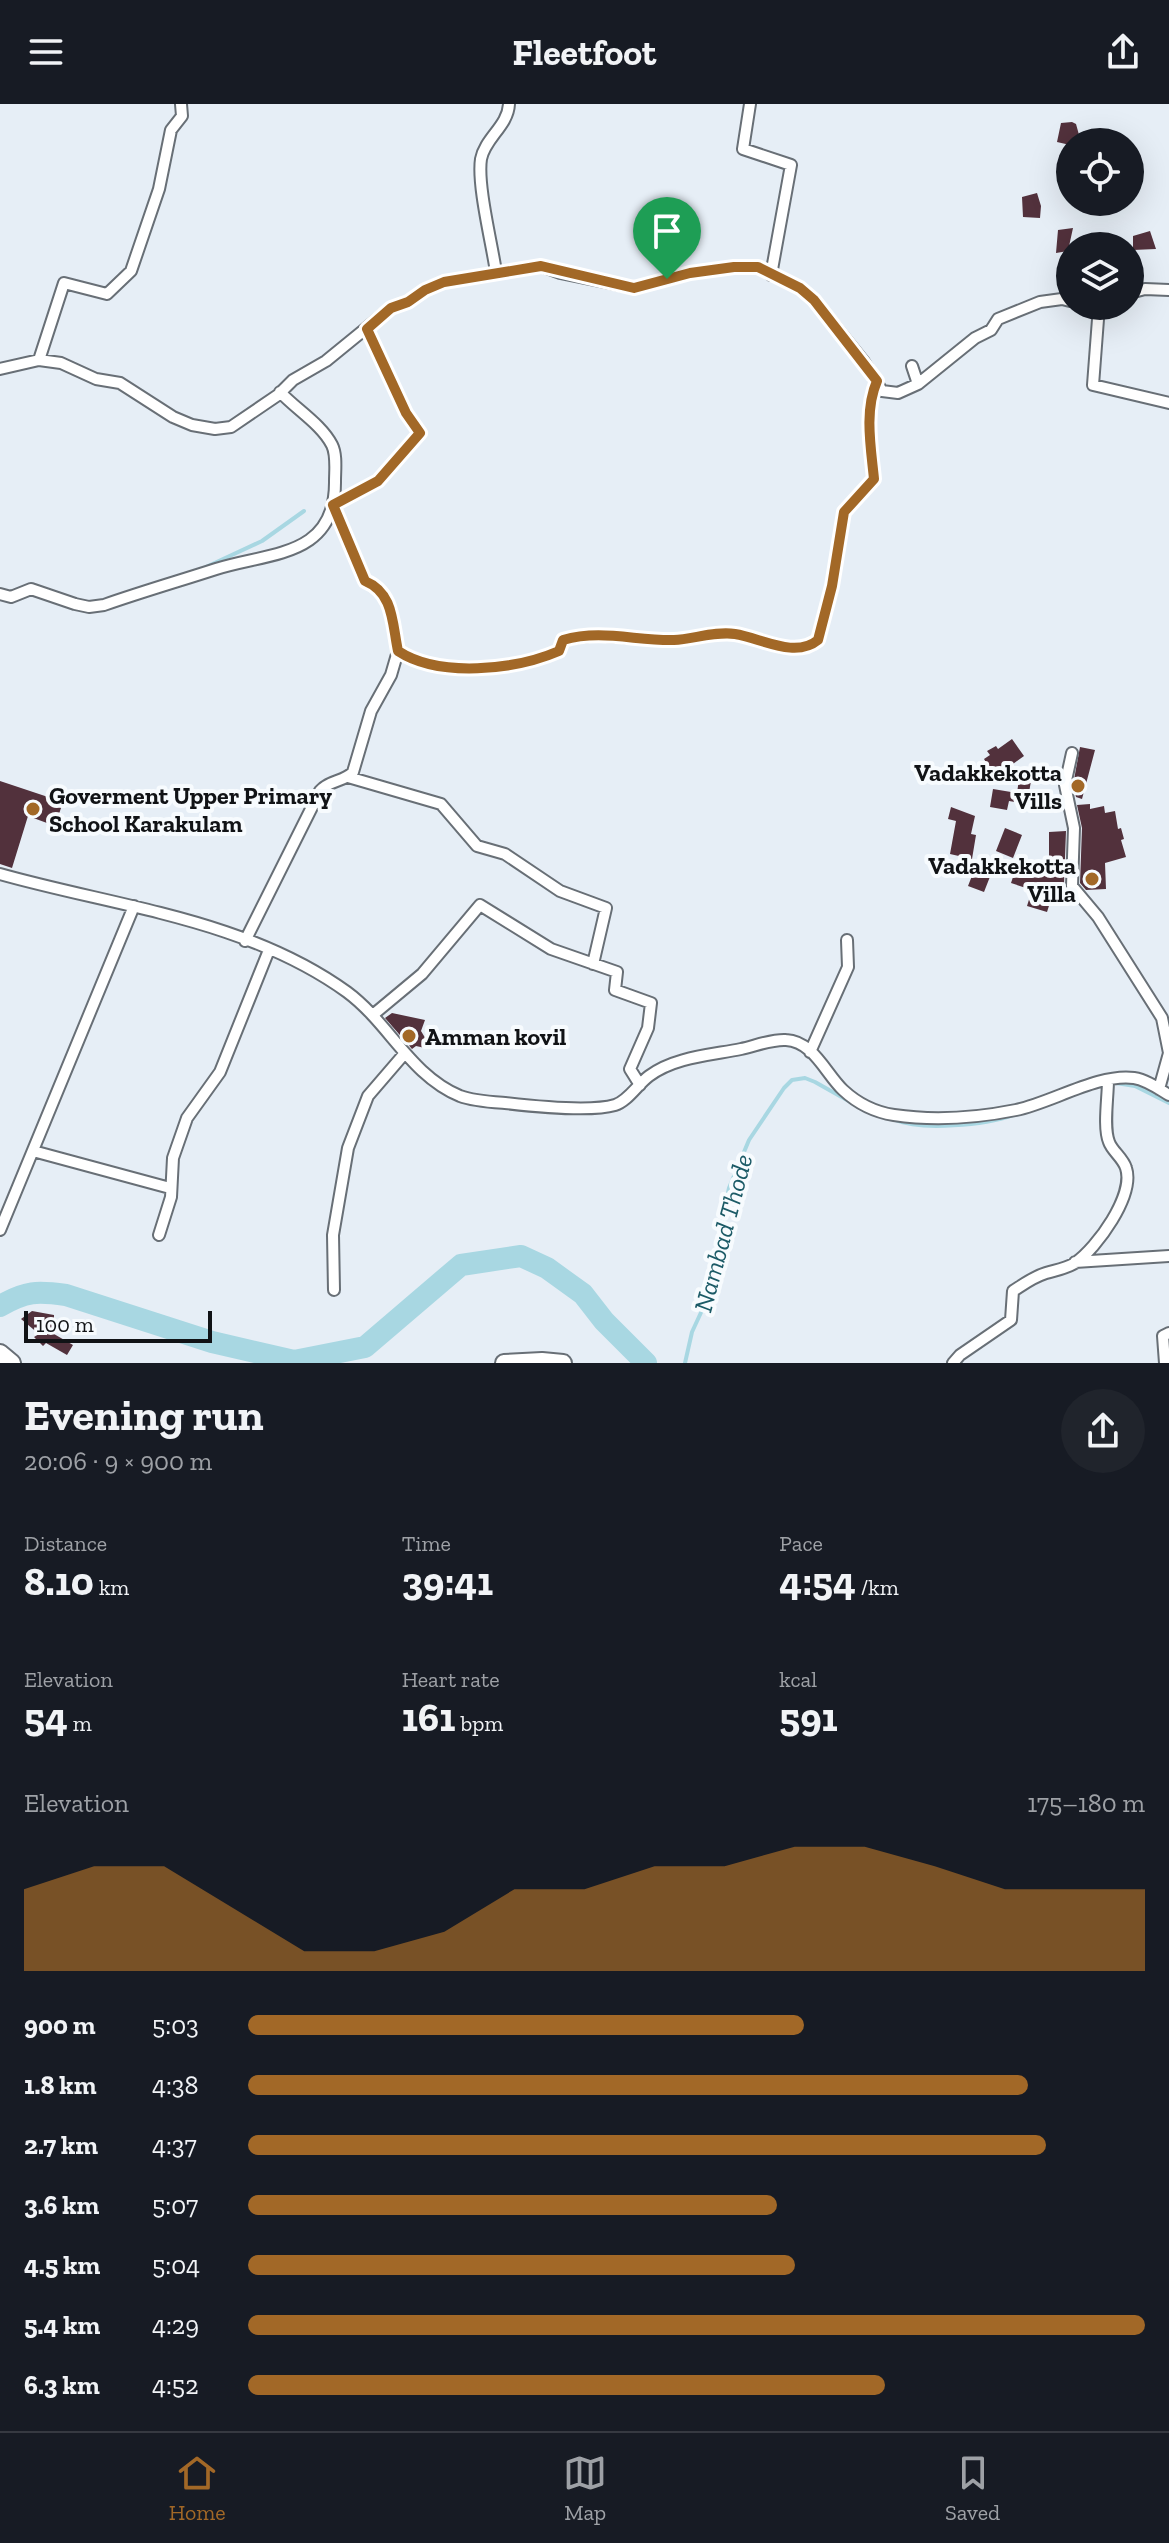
<!DOCTYPE html>
<meta charset="utf-8">
<style>
body{margin:0;font-family:"Zilla Slab",serif;background:#20242c;color:#f1f3f6;height:100vh;display:flex;flex-direction:column;font-size:30px;white-space:nowrap}
*{box-sizing:border-box;margin:0}
p{font-size:26px;color:#9ea1a6}
.icon{flex:none;width:44px;height:44px;fill:none;stroke:currentColor;stroke-width:2;stroke-linecap:round;stroke-linejoin:round}
.map{position:relative;height:1259px;overflow:hidden}
.details{display:flex;flex-direction:column;background:#171b24;flex:1}
.details>*{flex:none}
.tools{position:absolute;left:1056px;top:24px;display:grid;gap:16px}
.tools a{display:grid;place-items:center;width:88px;height:88px;border-radius:50%;background:#171b24;box-shadow:0 8px 32px #0002;font-size:40px}
.scale{position:absolute;left:24px;bottom:20px;width:188px;box-sizing:border-box;padding-left:8px;border:4px solid #111316;border-top:0;font-size:22px;line-height:28px;white-space:nowrap;color:#111316;-webkit-text-stroke:6px #f7fbfe;paint-order:stroke}
.pin{position:absolute;display:grid;place-items:center;width:68px;height:68px;color:#fff;margin:-82px -34px;border-radius:50% 50% 50% 0;rotate:-45deg;box-shadow:0 0 8px #0007}
.pin .icon{rotate:45deg}
.round{display:grid;place-items:center;flex:none;width:84px;height:84px;border-radius:42px;background:#20242c}
.headline{display:flex;align-items:center;justify-content:space-between;height:136px;padding:0 24px}
h1{font-size:44px;font-weight:800;line-height:60px}
.stats{display:grid;grid-template-columns:repeat(3,1fr);gap:12px;height:136px;padding:8px 24px}
.stats div{display:grid;align-content:center}
.stats b{font-size:40px;font-weight:800}
.stats small{font-size:22px;font-weight:400}
.stats p{font-size:22px}
.chart{height:224px;padding:16px 24px}
.chart p{display:flex;justify-content:space-between}
.chart svg{width:100%;height:144px;margin-top:8px;fill:#a26827;opacity:.7}
ul{padding:0 24px;list-style:none;font-size:26px}
li{display:grid;grid-template-columns:128px 96px 1fr;align-items:center;height:60px}
li i{height:20px;border-radius:10px;background:#a26827}
header{display:flex;justify-content:space-between;align-items:center;height:104px;padding:0 24px;background:#171b24;font-size:36px;font-weight:800}
.tabs{display:flex;justify-content:space-around;align-items:center;height:112px;border-top:2px solid #363941;background:#171b24;font-size:22px;color:#9ea1a6}
.tabs a{display:grid;justify-items:center;gap:4px}
.tabs .on{color:#a26827}
.map>svg:first-child{display:block}
.lines{fill:none;stroke-linecap:round;stroke-linejoin:round}
.stream{stroke:#a8d7e2;stroke-width:4}
.river{stroke:#a8d7e2;stroke-width:22}
.building{fill:#52313c}
.minor-casing{stroke:#686f76;stroke-width:14}
.primary-casing{stroke:#686f76;stroke-width:20}
.minor{stroke:#fff;stroke-width:10}
.primary{stroke:#fff;stroke-width:16}
.route-casing{stroke:#fff;stroke-width:16}
.route{stroke:#a26827;stroke-width:10}
.poi-dot{fill:#a26827;stroke:#f7fbfe;stroke-width:3}
.labels{text-anchor:middle;dominant-baseline:central;stroke-width:8;stroke-linejoin:round;paint-order:stroke}
.poi-label{font-size:24px;font-weight:bold;fill:#111316;stroke:#f7fbfe;text-anchor:end}
.water-label{font-size:26px;font-style:italic;fill:#1b5a66;stroke:#f7fbfe}
</style>
<header><svg class="icon" aria-label="menu" viewBox="0 0 24 24"><path d="M4 6h16M4 12h16M4 18h16"/></svg>Fleetfoot<svg class="icon" aria-label="share" viewBox="0 0 24 24"><path d="M12 15V3M7 8l5-5 5 5M5 13v7h14v-7"/></svg></header>
<div class="map">
<svg width="1169" height="1259" viewBox="0 0 1169 1259">
<rect width="100%" height="100%" fill="#e6eef6"/>
<g class="lines">
<path class="stream" d="M206 463 262 437 304 407
M1116 979 1135 982 1169 999
M895 1016C922 1027 985 1021 1013 1011
M685 1259 692 1228 704 1202 729 1084 749 1036 784 984 792 976 805 974 815 978 854 1000"/>
<path class="river" d="M0 1202C26 1187 37 1187 66 1191L212 1238 294 1257 365 1243 461 1161 521 1152 547 1164 583 1190 604 1217 646 1259"/>
</g>
<path class="building" d="M1072 18 1076 20 1081 38H1070V41L1057 38 1061 19Z
M1037 89 1041 102 1040 114 1023 113 1022 93Z
M1073 124 1068 147 1056 149 1058 126Z
M1150 127 1156 145 1133 146V132Z
M1012 635 1024 652 995 673 984 655 990 651 987 647 996 642 998 645Z
M1080 643 1095 646 1082 695 1076 693 1073 681Z
M1019 675 1031 677 1027 700 1009 697 1007 706 990 703 993 685 1017 689Z
M0 677 63 698 55 722 28 712 12 764 0 760Z
M1090 700V705L1104 702 1105 709 1115 707 1118 725 1121 724 1124 735 1121 736 1126 753 1105 759 1106 785 1086 786 1080 779 1082 724 1077 701Z
M951 703 975 712 971 730 976 731 972 755 950 750 956 717 948 715Z
M1005 724 1022 731 1013 754 996 747Z
M1066 727 1064 780H1056L1047 808 1027 802 1032 786 1011 779 1017 761 1041 769V763H1049V728Z
M977 759 993 765 984 788 968 782Z
M392 909 425 916 421 927 427 937 425 944 416 942 412 945 385 914Z
M32 1207 54 1211V1230L73 1241 67 1251 46 1239 43 1242 34 1233 39 1230 21 1215Z"/>
<g class="lines">
<defs>
<path id="minor" d="M750 0 743 45 791 61 771 171
M496 168C492 140 477 81 481 55 485 34 508 22 509 0
M1130 189 1145 185 1169 186
M1099 202 1093 281 1169 299
M367 225 406 309 420 329 378 377 333 401 365 477C394 489 392 519 398 547
M39 256 64 179 107 190 131 167 159 85 171 26 182 12 181 0
M912 262 918 280
M0 265 39 256 61 259 96 275 120 279 173 313 192 321 215 325 231 323 278 291 293 276 326 257 391 204 408 198 425 186 444 178 541 162 560 169 634 184 690 169 734 163H758L800 184 814 196 864 258 882 287 898 289 918 280 975 234 991 226 998 215 1040 198 1062 195 1070 197
M0 490 11 493 31 485 75 500 89 503 104 501C141 488 179 477 216 465 269 448 336 454 335 377 335 366 337 351 332 341 321 320 297 306 280 288
M1072 649 1065 681 1074 724 1072 782 1098 813 1162 914 1169 949 1159 985
M348 673 441 700 477 742 505 750 560 787 606 804 593 860
M0 770C117 803 246 815 347 888 389 919 410 971 460 992 473 997 491 998 505 999 531 1002 591 1008 615 1001 628 997 638 980 649 972 674 953 711 951 741 945 755 942 772 935 786 936 813 937 826 970 843 986 857 999 874 1008 894 1011 934 1017 976 1014 1016 1006 1051 999 1099 969 1134 974 1147 976 1159 985 1169 991
M245 837 320 687C329 676 344 678 353 668L371 607 391 571 398 547C439 574 515 566 559 547L563 536C601 526 636 537 674 536 693 535 716 527 735 530 761 534 795 555 818 536L832 482 844 408 874 375C871 344 864 307 877 277
M374 910 422 870 480 801 551 845 617 868 615 886 651 899 648 924 630 965 640 981
M810 948 848 863 847 836
M33 1047 170 1084
M0 1126 134 802
M159 1131 171 1093 173 1054 187 1014 220 968 269 846
M1075 1158 1169 1152
M334 1186 333 1131 348 1044 368 992 405 949
M953 1259 960 1251 1011 1216 1013 1187C1024 1180 1033 1173 1046 1169 1056 1166 1065 1165 1075 1159 1097 1144 1135 1091 1126 1064 1123 1054 1112 1047 1109 1038 1103 1023 1108 994 1108 976
M1165 1259 1163 1232 1169 1229"/>
<path id="primary" d="M0 1249 12 1259
M504 1259 542 1257 563 1259"/>
</defs>
<use href="#minor" class="minor-casing"/>
<use href="#primary" class="primary-casing"/>
<use href="#minor" class="minor"/>
<use href="#primary" class="primary"/>
</g>
<g class="lines">
<defs>
<path id="route" d="M541 162 634 184 690 169 734 163H758L800 184 814 196 877 277C864 307 871 344 874 375L844 408 832 482 818 536C795 555 761 534 735 530 716 527 693 535 674 536 636 537 601 525 563 536L559 547C515 566 439 574 398 547 392 519 394 489 365 477L333 401 378 377 420 329 406 309 367 225 391 204 408 198 425 186 444 178Z"/>
</defs>
<use href="#route" class="route-casing"/>
<use href="#route" class="route"/>
</g>
<g class="poi-dot">
<circle cx="1078" cy="682" r="8"/>
<circle cx="33" cy="705" r="8"/>
<circle cx="1092" cy="775" r="8"/>
<circle cx="409" cy="932" r="8"/>
</g>
<g class="labels">
<g class="poi-label">
<text x="1062" y="668">Vadakkekotta<tspan x="1062" dy="28">Vills</tspan></text>
<text x="49" y="691" text-anchor="start">Goverment Upper Primary<tspan x="49" dy="28">School Karakulam</tspan></text>
<text x="1076" y="761">Vadakkekotta<tspan x="1076" dy="28">Villa</tspan></text>
<text x="425" y="932" text-anchor="start">Amman kovil</text>
</g>
<g class="water-label">
<text transform="translate(723 1129) rotate(-75)">Nambad Thode</text>
</g>
</g>
</svg>
<div class="tools">
<a><svg class="icon" aria-label="locate" viewBox="0 0 24 24"><circle cx="12" cy="12" r="6"/><path d="M12 2v4M12 18v4M2 12h4M18 12h4"/></svg></a>
<a><svg class="icon" aria-label="layers" viewBox="0 0 24 24"><path d="M12 4l9 5-9 5-9-5zM3 14l9 5 9-5"/></svg></a>
</div>
<div class="scale">100 m</div>
<div class="pin" style="left:667px;top:175px;background:#1e9e55"><svg class="icon" aria-label="arrive" viewBox="0 0 24 24"><path d="M6 21V4h12l-3 4 3 4H6"/></svg></div>
</div>
<section class="details">
<div class="headline"><div><h1>Evening run</h1><p>20:06 · 9 × 900 m</p></div><a class="round"><svg class="icon" aria-label="share" viewBox="0 0 24 24"><path d="M12 15V3M7 8l5-5 5 5M5 13v7h14v-7"/></svg></a></div>
<div class="stats">
<div><p>Distance</p><b>8.10<small> km</small></b></div>
<div><p>Time</p><b>39:41</b></div>
<div><p>Pace</p><b>4:54<small> /km</small></b></div>
</div>
<div class="stats">
<div><p>Elevation</p><b>54<small> m</small></b></div>
<div><p>Heart rate</p><b>161<small> bpm</small></b></div>
<div><p>kcal</p><b>591</b></div>
</div>
<div class="chart"><p><span>Elevation</span>175–180 m</p>
<svg viewBox="0 0 160 44" preserveAspectRatio="none"><path d="M0 44V19L10 12L20 12L30 25L40 38L50 38L60 32L70 19L80 19L90 12L100 12L110 6L120 6L130 12L140 19L150 19L160 19V44z"/></svg>
</div>
<ul>
<li><b>900 m</b>5:03<i style="width:62%"></i></li>
<li><b>1.8 km</b>4:38<i style="width:87%"></i></li>
<li><b>2.7 km</b>4:37<i style="width:89%"></i></li>
<li><b>3.6 km</b>5:07<i style="width:59%"></i></li>
<li><b>4.5 km</b>5:04<i style="width:61%"></i></li>
<li><b>5.4 km</b>4:29<i style="width:100%"></i></li>
<li><b>6.3 km</b>4:52<i style="width:71%"></i></li>
</ul>
</section>
<nav class="tabs">
<a class="on"><svg class="icon" aria-label="home" viewBox="0 0 24 24"><path d="M3 11l9-7 9 7M6 9v11h12V9"/></svg>Home</a>
<a><svg class="icon" aria-label="map" viewBox="0 0 24 24"><path d="M3 6l6-2 6 2 6-2v14l-6 2-6-2-6 2zM9 4v14M15 6v14"/></svg>Map</a>
<a><svg class="icon" aria-label="saved" viewBox="0 0 24 24"><path d="M7 4h10v16l-5-4-5 4z"/></svg>Saved</a>
</nav>
